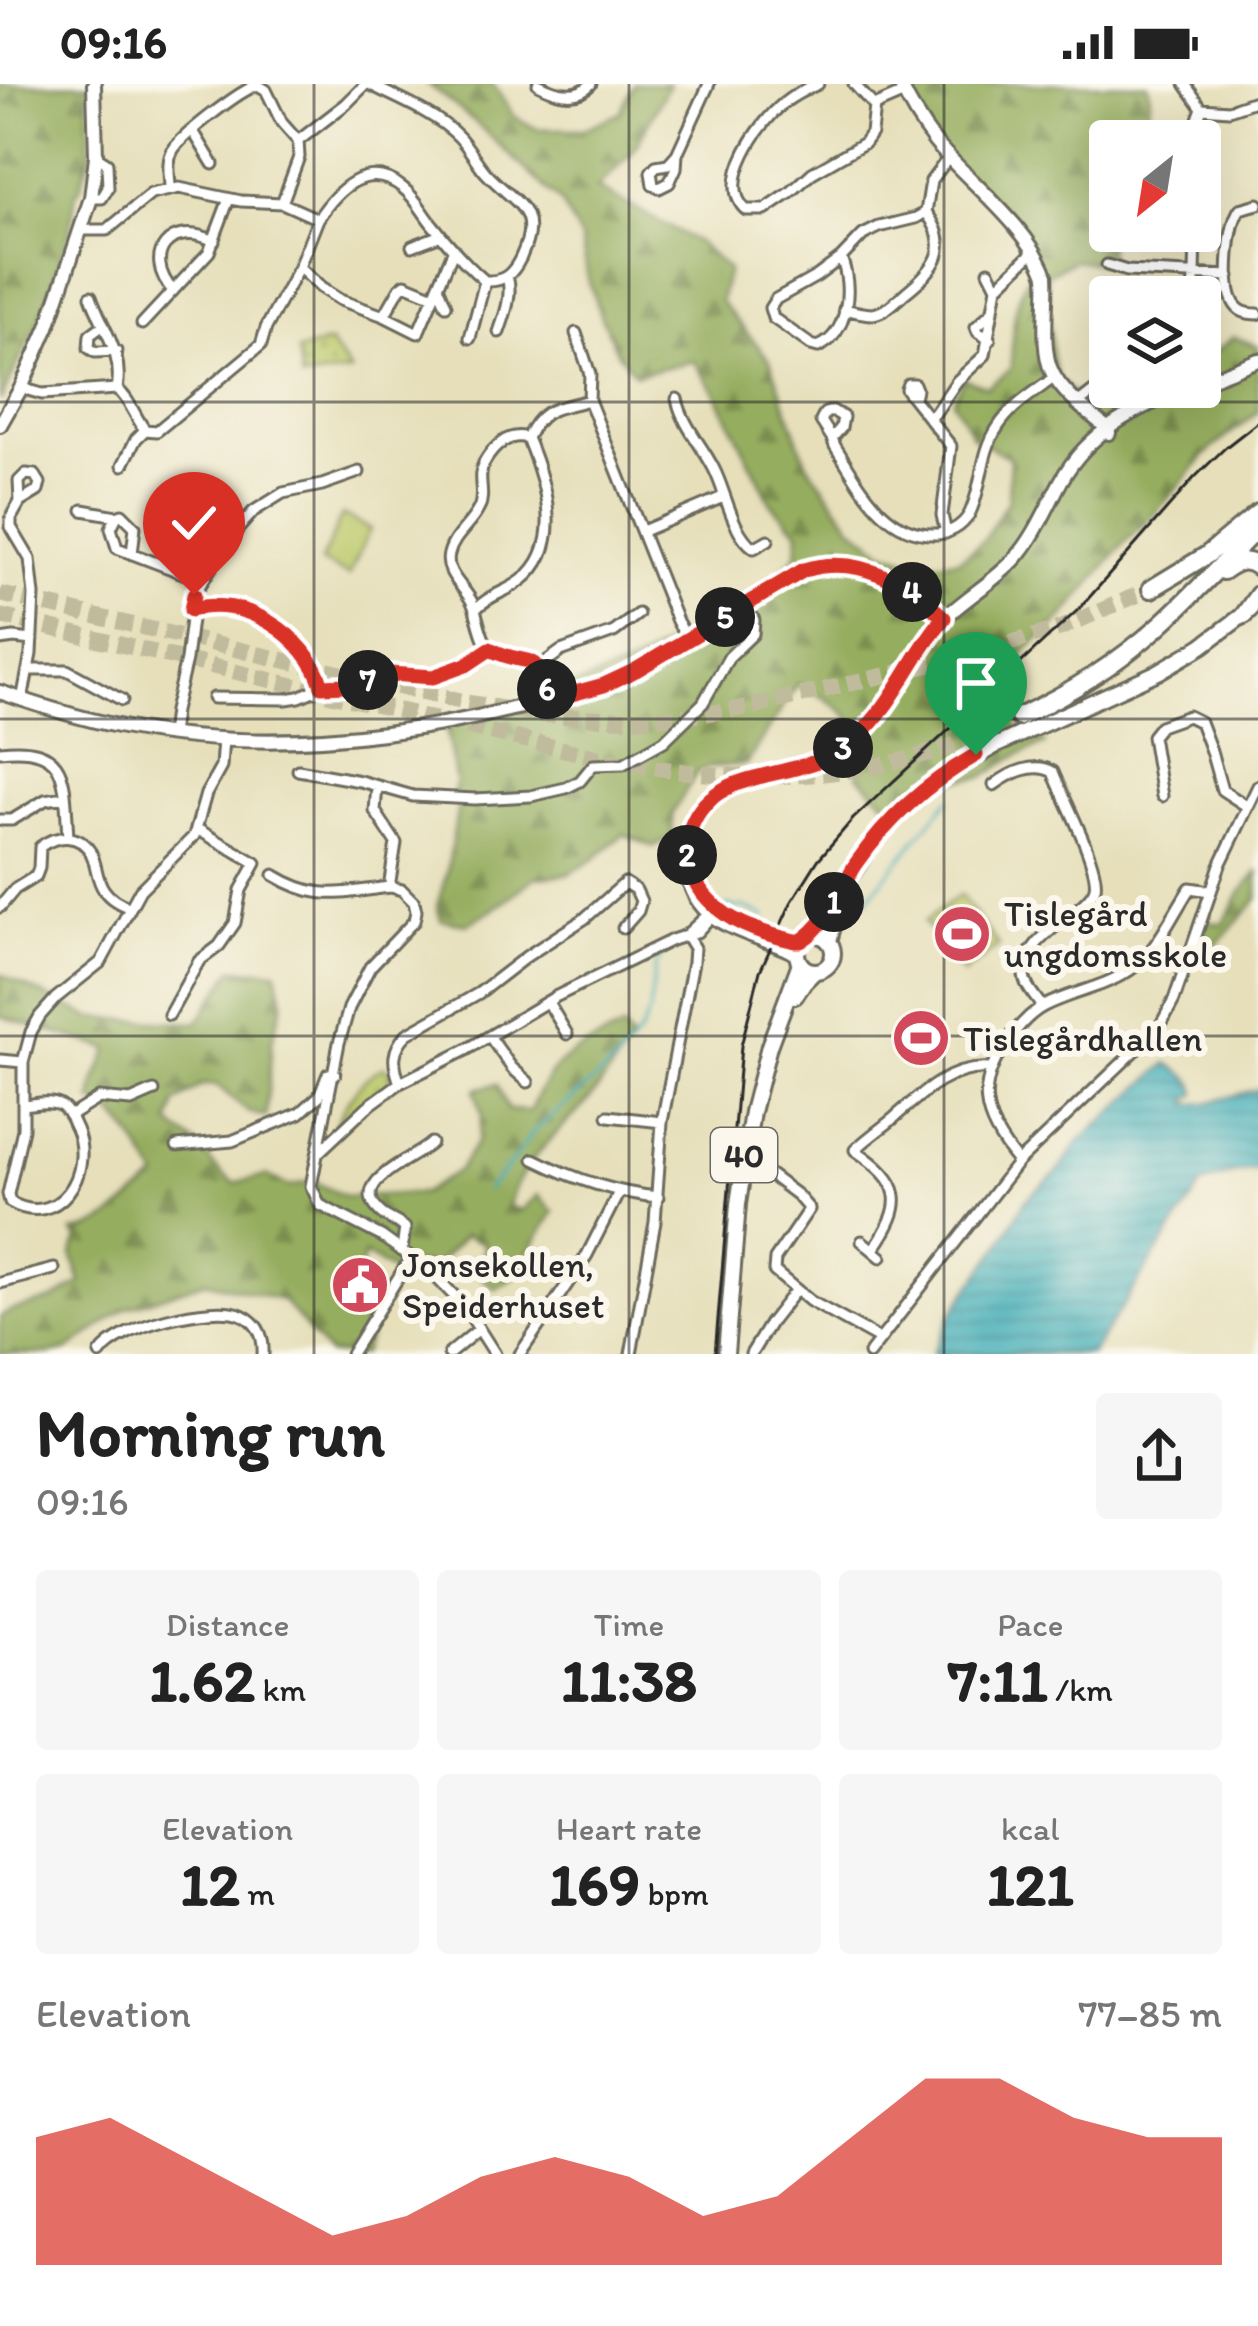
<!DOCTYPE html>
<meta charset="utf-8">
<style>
body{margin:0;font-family:Itim,sans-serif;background:#f6f6f6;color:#222;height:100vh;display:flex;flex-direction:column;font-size:45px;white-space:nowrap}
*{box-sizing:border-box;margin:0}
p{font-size:39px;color:#767676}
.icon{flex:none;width:66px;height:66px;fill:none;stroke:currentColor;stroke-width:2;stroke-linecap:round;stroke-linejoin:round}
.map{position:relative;height:1270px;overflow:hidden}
.side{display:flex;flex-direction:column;background:#fff;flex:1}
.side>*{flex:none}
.needle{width:78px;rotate:210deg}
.buttons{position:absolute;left:1089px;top:36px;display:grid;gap:24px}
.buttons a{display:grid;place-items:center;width:132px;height:132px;border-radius:12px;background:#fff;box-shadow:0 12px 48px #0002;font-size:60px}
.pin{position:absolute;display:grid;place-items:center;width:102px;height:102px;color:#fff;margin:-123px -51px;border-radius:50% 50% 50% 0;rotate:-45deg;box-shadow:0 0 12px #0007}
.pin .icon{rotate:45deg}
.km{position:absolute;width:60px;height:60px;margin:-30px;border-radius:50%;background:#222;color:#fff;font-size:33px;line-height:60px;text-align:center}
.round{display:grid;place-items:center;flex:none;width:126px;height:126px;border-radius:12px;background:#f6f6f6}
.summary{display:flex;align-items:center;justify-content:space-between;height:204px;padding:0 36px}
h1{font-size:66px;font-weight:700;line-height:90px}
.metrics{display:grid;grid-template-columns:repeat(3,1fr);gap:18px;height:204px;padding:12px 36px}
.metrics div{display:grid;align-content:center;border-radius:12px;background:#f6f6f6;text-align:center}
.metrics b{font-size:60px;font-weight:700}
.metrics small{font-size:33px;font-weight:400}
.metrics p{font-size:33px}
.chart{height:336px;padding:24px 36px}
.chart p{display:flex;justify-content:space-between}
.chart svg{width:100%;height:216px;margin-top:12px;fill:#d93025;opacity:.7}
.status{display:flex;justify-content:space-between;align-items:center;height:84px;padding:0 60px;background:#fff;direction:ltr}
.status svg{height:33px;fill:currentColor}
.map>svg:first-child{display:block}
.grass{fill:#bcc96b;stroke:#747a4b;stroke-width:3}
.forest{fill:url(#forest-firs);stroke:#606c45;stroke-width:3}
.park{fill:url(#park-dots);stroke:#747a4b;stroke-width:3}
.water{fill:url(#water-rules);stroke:#326b70;stroke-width:3}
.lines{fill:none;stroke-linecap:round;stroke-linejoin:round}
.stream{stroke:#3aabb6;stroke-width:3}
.highway-tunnel{stroke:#c1bb9d;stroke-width:16;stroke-dasharray:16 8;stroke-linecap:butt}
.street-casing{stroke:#6c6a5d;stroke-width:15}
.secondary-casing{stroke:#6c6a5d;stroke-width:18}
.primary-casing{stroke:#6c6a5d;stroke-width:20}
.highway-casing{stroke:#6c6a5d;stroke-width:22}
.street{stroke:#fff;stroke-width:9}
.secondary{stroke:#fff;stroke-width:12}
.primary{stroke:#fff;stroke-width:14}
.highway{stroke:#fff;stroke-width:16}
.rail{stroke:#2b2b2b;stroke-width:3}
.route-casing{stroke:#fff;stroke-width:24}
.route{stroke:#d93025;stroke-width:15}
.grid{fill:none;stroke:#2b2b2b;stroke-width:3;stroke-opacity:0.55}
.labels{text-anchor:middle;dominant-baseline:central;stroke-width:12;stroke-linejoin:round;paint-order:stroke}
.shield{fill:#fbf7ec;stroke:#696865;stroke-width:3}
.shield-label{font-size:33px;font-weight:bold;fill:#2b2b2b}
.poi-label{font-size:36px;fill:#2b2b2b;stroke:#fbf7ec;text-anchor:start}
</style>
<div class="status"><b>09:16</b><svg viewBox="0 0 49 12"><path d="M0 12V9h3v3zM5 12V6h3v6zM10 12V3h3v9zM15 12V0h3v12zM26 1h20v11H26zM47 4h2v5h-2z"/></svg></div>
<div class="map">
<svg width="1258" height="1270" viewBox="0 0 1258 1270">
<defs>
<pattern id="forest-firs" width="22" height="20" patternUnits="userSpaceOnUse" patternTransform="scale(3)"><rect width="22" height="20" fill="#95ad5f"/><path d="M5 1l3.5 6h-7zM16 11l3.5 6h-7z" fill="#7a8d4f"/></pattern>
<pattern id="park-dots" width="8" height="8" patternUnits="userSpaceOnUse" patternTransform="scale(3)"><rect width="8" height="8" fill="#bcc96b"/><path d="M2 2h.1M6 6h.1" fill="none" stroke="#99a358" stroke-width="1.8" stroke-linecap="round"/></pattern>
<pattern id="water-rules" width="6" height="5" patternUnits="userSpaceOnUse" patternTransform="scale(3)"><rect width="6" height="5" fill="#3aabb6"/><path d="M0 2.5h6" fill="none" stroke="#318b94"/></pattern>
</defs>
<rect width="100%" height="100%" fill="#fbf7ec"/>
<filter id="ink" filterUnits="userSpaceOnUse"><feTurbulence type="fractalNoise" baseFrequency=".00833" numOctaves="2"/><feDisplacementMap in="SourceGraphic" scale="24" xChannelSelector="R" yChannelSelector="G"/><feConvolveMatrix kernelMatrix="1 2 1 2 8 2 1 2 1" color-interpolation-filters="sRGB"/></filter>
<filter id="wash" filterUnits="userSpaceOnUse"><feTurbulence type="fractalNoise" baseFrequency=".004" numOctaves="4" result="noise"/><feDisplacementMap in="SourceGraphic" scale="48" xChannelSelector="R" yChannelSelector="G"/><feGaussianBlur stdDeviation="2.7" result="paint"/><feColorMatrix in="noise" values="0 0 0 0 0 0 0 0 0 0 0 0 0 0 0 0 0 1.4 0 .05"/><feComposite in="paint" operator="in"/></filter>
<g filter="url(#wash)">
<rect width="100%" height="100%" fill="#e6dfba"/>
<path class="grass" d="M342 431 370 445 349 492 321 478Z
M960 811 999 862 963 890 924 838Z"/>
<path class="forest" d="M0 0H88L90 71 80 104 76 109 70 146 40 235 0 317Z
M428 0H493L514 32 537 45H584L620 29 634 0H669L634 66 597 104 697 158 728 186 720 217 770 276 806 378 853 443 885 467 924 480 960 475 984 456 1008 416 1010 374 973 353 953 317 963 294 987 303 1011 285C1013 247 1012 211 1036 181L1020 152 994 120 961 96 937 63 898 0H1148L1150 15 1147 57H1110V112L1105 137 1110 176 1101 179 1074 176 1046 191 1052 273 1058 294 1080 317 1110 303H1200V274L1208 273 1234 253 1258 262V328L1211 365 1149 436 1125 458 1062 535 983 604 1045 660 1016 672 983 693 915 700 891 723 857 690 869 664C858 633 827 613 798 600L746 680 709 683 697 688 672 730 673 751 654 763 624 750 594 775 569 790 536 793 499 821 468 840 441 836 437 822 447 789 458 722 454 714 456 698 445 639 521 621 632 581 771 498 797 471 799 448 771 419 717 311 694 277 635 290 618 269 601 233 588 195 581 155 561 119 473 36Z
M1258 788V815L1215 862 1195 870 1206 837 1223 840 1240 809Z
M233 885 277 887 283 918 272 957 266 1033 248 1028 217 1001H202L176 1019 170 1039C179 1050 191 1054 200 1064 213 1078 218 1090 235 1099L268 1092 289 1103 312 1097 347 1113 423 1109 458 1087 478 1056 482 1031 475 1005 497 1000 508 1026 530 1027C553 972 572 969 623 945L631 957C617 978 604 999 587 1018 561 1046 514 1085 509 1123L522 1126 538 1111 554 1128 511 1196 496 1205 478 1190 485 1160 465 1151 436 1181H407L393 1188 365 1171 355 1198 374 1233 363 1270H328L282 1216 205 1197 126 1224 68 1266 50 1270H0V1233L13 1226 52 1216 81 1199 72 1170 78 1155 73 1148C106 1146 133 1113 158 1094 140 1067 124 1029 92 1017L96 997 109 965 0 932V890L92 934 197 939Z"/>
<path class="park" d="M329 259 351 288 302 295 298 267Z
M383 983 392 988 388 1002 332 1048C344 1022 357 996 383 983Z"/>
<path class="water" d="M1168 979 1191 995 1190 1000 1194 999 1197 1010 1189 1015V1020L1207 1019 1258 1005V1085L1231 1090 1202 1101 1091 1270H932L952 1229 1000 1161 1025 1116 1057 1089 1080 1057Z"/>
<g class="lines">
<path class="stream" d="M725 822 745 824 765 832
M852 826 865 818 949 715
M486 1107 512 1078 532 1049 617 977 640 949 649 928 655 882 663 871"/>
</g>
</g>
<g filter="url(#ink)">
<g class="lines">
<path class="highway-tunnel" d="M0 510 463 618 544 631 622 635 689 632 751 623 967 572 1061 544 1151 505
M0 532 596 673C743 704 883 702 1019 633"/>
<defs>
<path id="street" d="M538 0C555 9 576 16 591 0
M818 0C806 5 795 10 784 19 760 38 716 99 746 126H765L790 109 812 89 864 59 871 49 874 22
M854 0 874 22
M1185 0 1202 24
M874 22 904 9
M193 47 213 80
M298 57 346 20 366 0
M1193 57 1195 43 1202 24 1229 26 1258 16
M677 70 668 80 656 82 651 88 653 101 659 104 669 99 676 84 677 70 709 0
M170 105C170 92 166 77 173 66 182 51 242 5 258 1L266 6 282 39 298 57 299 73 282 119
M91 114H102L108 104 107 79 96 72
M1258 120 1240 125C1229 140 1224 198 1233 217 1238 228 1247 230 1258 230
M318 135C337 106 367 75 403 104 416 114 423 129 433 141 448 160 466 181 485 197 504 198 513 190 521 173 543 125 515 120 486 89 476 78 469 63 458 52 435 29 398 15 369 0
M412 162 441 151
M841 174C853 202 849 250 818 263L811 261 773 234 770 224 776 215 817 192 841 174 863 151 879 143 916 134 926 128 931 97 949 73
M1107 181 1127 187 1229 192
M299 183 321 204 340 216 384 232 418 249 454 165
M989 187 997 203
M438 202 446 221
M173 207C141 170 171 136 214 157
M91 212C102 244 124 269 117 305
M1191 213 1195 192 1196 147
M844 225C853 227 864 230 873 230 886 228 896 217 905 209 936 184 953 164 926 128
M384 232 400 204 405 200 434 212
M142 240 209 168 229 115
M102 242 90 251 89 264 95 268 116 267
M499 248C505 231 513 210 507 192
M576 249 590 290 589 316 677 537 688 556
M470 254 485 197
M990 256 978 248 976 243 993 227
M21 304 42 310 117 305C129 314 135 333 145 346L157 347 261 261 266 244 299 183 318 135 282 119 241 117 179 104 151 110 107 146H81
M914 314 916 305 914 300H908L906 305 909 309 951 362 942 431 946 449
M677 315C683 342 702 361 714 385 726 408 732 449 754 464L768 456
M1079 319 1093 308 1110 301
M929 333 935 329 957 297 985 271 997 203 1034 167
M527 354C509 348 493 363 484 379 476 394 486 409 479 424 472 440 453 452 449 470 444 489 464 502 472 518 479 532 480 559 494 568 500 571 506 571 512 572 540 576 544 591 550 616
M832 354 821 337 825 329 833 327 843 333 841 344 832 354 835 362C859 399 884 453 937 450 953 449 967 439 972 424 983 397 981 368 998 343 1011 322 1035 308 1055 293
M123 381 136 355 145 346
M20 418 38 407 40 399 35 391 26 390 19 397 20 418 11 434V443L30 475 34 511 31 570 22 616
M83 426 117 432
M643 447 723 413
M132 470 135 443 122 430 117 432 111 444 117 464 201 496
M191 526C243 509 308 552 322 603
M475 526C488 511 507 508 522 496 566 461 545 397 527 354 542 321 559 325 589 316
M0 556 14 554 32 556
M539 583 561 567 614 548 638 530
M28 586H67L122 616
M213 614 286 615 299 613 322 603 346 601 385 590 433 594 466 581 490 565
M171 651 174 627 186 576 194 511 229 455 254 427 283 409 322 401 359 388
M0 667C71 659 64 698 68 753
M298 686 360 697 413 712 475 715 531 712 566 704 580 697 593 681 623 680 664 657 703 619 729 573 753 550 754 536 746 520
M994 701C1010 689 1035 677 1053 688 1062 711 1100 782 1095 804 1088 828 1023 851 1024 890 1024 902 1036 913 1042 923
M377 702 375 727 396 759 390 797
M1162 712 1152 652 1160 642 1188 632 1200 638 1211 667 1222 706 1248 723
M0 736H12L45 716 65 713
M274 791C320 819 341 808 391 803L402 806 414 818 416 827 414 837 370 883 349 924 339 959 311 1102 320 1121 381 1152 431 1188 465 1223 495 1270
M0 823 15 805 36 792 39 784 40 763C56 751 79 748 91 769 97 781 96 795 104 806 110 815 119 819 128 823
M686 851 713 826
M548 918 567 950
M169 931 199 877 219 862 235 839 241 806 256 779 197 745
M490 953 512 984 528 998
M0 976 23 978
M400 999C392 979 392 965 407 950L479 909 527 872 584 835 625 799 636 806 641 817 638 827 623 844
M24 1021C35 1020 50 1016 61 1022 69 1027 72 1037 76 1045 95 1089 58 1146 10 1118L8 1110 23 1045V978L31 948 40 932 56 914 101 878 140 806 194 752 206 710 221 683 223 655
M70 1032 99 1014 131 1017 154 1007
M608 1032 662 1038
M177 1062 232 1057 300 1029 319 1012 328 990H335
M318 1069 367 1023 400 999 466 966 555 913 672 856 697 848 715 828
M534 1075C574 1095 614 1109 658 1113
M1018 1078C981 1034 974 1001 1010 954 1019 942 1030 929 1044 922 1071 908 1103 904 1130 886 1157 868 1172 831 1190 804L1210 807
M769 1090 797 1111 809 1125 775 1175 774 1187 810 1217 879 1255
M862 1157 881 1173
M402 1166 405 1144C397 1137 387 1135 380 1128 347 1097 415 1075 431 1059
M873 1166C907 1118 903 1099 855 1066 867 1054 881 1045 894 1034 921 1010 950 982 989 985
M0 1199 54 1185
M100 1270C118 1242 213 1218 242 1231 259 1239 264 1253 263 1270
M351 1270 411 1173
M449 1270 479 1245
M520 1270 587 1171 619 1108
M631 1270 655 1138 662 1038 693 878 694 864 686 851
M751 1270 770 1239 795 1207
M869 1270 1018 1078 1159 944 1174 916 1220 781 1258 702"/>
<path id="secondary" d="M900 0C909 20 921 40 935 58 968 97 1029 143 1046 191 1048 219 1040 264 1052 288 1062 310 1089 329 1107 344L1109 349
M1200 299 1258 276
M0 341 21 304 48 243 91 114 96 72 94 0
M0 608C40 622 81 635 123 643 251 668 386 656 512 625 547 617 584 611 617 596 678 569 732 527 789 493 847 465 901 493 944 534
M709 819 728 833 748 842
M768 849 801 857
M797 870C756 848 694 845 688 788 687 776 686 764 688 752 702 694 759 696 805 682 826 675 844 665 860 650 889 624 905 586 927 554 951 521 988 504 1015 475 1035 453 1047 423 1061 397 1089 346 1138 323 1190 303"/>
<path id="primary" d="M797 869a18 18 0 1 1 36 0a18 18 0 1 1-36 0Z
M811 852 873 758 901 725 935 697 995 662 1158 588 1202 562 1250 526
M829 857 837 828
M795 912 804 898 815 887
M726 1270 738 1120 752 1028 769 962 800 879"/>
<path id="highway" d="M1223 487C1235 478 1246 473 1258 483
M1151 505 1207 471 1258 429
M1244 531 1258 511
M1019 633C1070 609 1117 580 1159 542 1194 511 1225 476 1258 444"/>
</defs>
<use href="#street" class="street-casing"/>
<use href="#secondary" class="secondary-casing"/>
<use href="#primary" class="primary-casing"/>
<use href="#highway" class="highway-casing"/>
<use href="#street" class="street"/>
<use href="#secondary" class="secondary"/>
<use href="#primary" class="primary"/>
<use href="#highway" class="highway"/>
<path class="rail" d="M715 1270 741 962 760 887 791 819 818 776 853 735 1080 524 1195 393 1226 363 1258 338"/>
</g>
</g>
<g class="lines" filter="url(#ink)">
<defs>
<path id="route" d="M194 511 191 526C242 509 308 552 322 602L346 601 390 590 433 593 466 581 490 565C529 586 536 561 550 616L604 601 636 586 804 486C858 470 905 497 944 534 912 571 894 621 856 654 840 668 820 678 799 683 757 695 709 696 691 743 686 758 684 775 691 789 710 832 751 847 795 857H801C828 840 839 806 856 780 888 734 927 699 976 671"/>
</defs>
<use href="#route" class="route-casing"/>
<use href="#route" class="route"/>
</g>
<path class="grid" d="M314 0V1270M629 0V1270M944 0V1270M0 318H1258M0 635H1258M0 952H1258"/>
<defs>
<symbol id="stadium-disc" viewBox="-11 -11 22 22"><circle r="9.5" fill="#d1495b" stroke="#fbf7ec"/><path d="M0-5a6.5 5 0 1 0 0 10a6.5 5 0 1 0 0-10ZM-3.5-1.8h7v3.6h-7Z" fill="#fff"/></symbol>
<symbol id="civic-disc" viewBox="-11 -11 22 22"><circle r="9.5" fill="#d1495b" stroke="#fbf7ec"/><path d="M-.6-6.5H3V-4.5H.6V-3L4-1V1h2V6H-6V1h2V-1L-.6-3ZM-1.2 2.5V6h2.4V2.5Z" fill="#fff"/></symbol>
</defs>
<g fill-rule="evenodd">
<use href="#stadium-disc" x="929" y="817" width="66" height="66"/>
<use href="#stadium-disc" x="888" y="921" width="66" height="66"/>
<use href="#civic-disc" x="327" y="1168" width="66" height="66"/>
</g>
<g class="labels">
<rect class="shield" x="711" y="1044" width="66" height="54" rx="9"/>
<g class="shield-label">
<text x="744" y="1071">40</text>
</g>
<g class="poi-label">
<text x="1004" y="829">Tislegård<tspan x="1004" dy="41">ungdomsskole</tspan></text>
<text x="963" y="954">Tislegårdhallen</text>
<text x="402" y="1180">Jonsekollen,<tspan x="402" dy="41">Speiderhuset</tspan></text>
</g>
</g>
</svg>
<div class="buttons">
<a><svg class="needle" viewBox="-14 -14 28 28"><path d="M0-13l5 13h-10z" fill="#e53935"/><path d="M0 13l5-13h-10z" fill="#767676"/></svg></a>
<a><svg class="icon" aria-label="layers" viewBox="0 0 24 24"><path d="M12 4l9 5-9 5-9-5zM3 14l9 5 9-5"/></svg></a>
</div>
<div class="pin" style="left:976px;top:671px;background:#1e9e55"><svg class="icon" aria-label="arrive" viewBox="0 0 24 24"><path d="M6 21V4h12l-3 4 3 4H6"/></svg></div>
<div class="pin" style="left:194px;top:511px;background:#d93025"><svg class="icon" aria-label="check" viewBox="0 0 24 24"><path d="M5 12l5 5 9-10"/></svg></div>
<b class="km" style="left:834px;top:818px">1</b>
<b class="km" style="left:687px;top:771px">2</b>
<b class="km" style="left:843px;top:664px">3</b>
<b class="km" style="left:912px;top:508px">4</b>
<b class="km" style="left:725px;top:533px">5</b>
<b class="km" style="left:547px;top:605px">6</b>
<b class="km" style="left:368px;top:596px">7</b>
</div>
<section class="side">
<div class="summary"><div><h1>Morning run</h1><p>09:16</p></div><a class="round"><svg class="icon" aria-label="share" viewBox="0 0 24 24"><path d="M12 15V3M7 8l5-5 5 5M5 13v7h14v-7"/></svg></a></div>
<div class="metrics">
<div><p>Distance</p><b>1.62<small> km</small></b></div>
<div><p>Time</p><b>11:38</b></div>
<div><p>Pace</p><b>7:11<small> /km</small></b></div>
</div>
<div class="metrics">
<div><p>Elevation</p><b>12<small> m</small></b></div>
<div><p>Heart rate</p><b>169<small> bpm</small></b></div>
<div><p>kcal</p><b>121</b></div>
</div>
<div class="chart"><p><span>Elevation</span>77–85 m</p>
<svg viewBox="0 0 160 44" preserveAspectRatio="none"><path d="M0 44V18L10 14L20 22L30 30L40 38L50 34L60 26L70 22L80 26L90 34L100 30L110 18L120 6L130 6L140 14L150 18L160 18V44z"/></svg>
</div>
</section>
